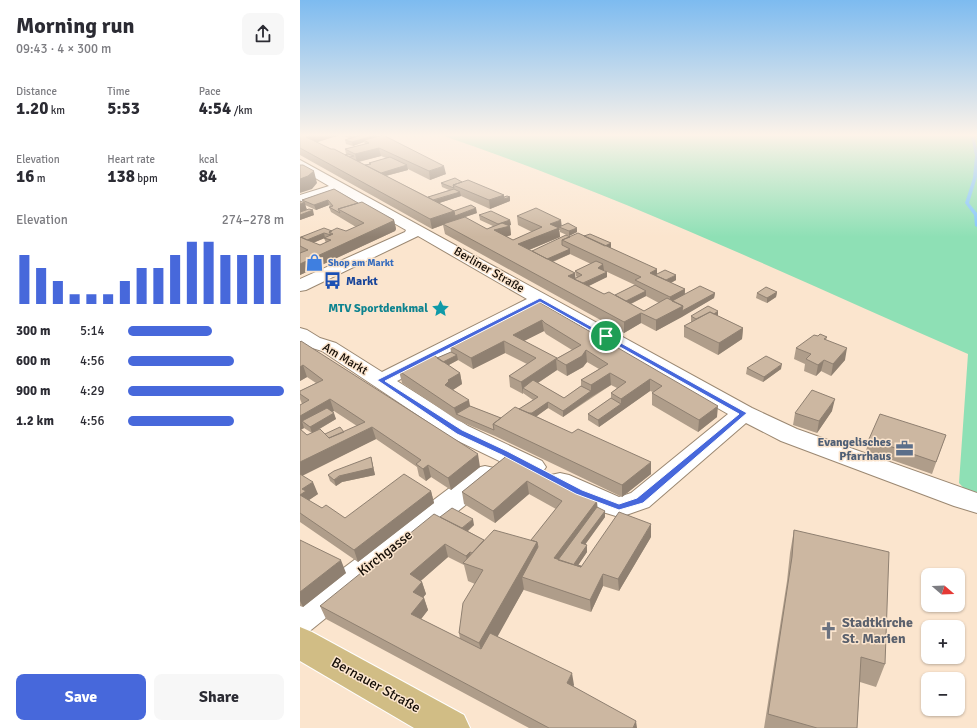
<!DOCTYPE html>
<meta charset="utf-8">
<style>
body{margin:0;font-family:Signika,sans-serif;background:#f7f7f7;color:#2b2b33;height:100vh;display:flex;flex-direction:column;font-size:15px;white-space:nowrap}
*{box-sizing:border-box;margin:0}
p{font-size:13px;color:#7c7c81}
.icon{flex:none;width:22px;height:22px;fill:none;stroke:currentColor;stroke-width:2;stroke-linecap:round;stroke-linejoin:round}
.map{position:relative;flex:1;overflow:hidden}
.details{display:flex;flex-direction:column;background:#fff;width:300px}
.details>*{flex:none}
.needle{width:26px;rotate:109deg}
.tools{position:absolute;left:621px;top:568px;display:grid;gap:8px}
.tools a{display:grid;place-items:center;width:44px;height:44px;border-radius:8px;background:#fff;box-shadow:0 1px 3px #0004;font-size:20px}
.pin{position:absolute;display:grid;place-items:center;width:34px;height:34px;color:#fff;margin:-17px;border:2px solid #fff;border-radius:50%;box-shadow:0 1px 4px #0007}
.round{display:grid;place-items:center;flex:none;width:42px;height:42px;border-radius:8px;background:#f7f7f7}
.overview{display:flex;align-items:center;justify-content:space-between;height:68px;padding:0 16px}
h1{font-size:22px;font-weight:700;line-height:30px}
.figures{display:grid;grid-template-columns:repeat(3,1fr);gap:6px;height:68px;padding:4px 16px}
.figures div{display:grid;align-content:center}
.figures b{font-size:17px;font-weight:700}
.figures small{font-size:11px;font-weight:400}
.figures p{font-size:11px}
.chart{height:112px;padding:8px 16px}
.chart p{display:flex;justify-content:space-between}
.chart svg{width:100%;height:72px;margin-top:4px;stroke:#4768db;stroke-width:6}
.cta{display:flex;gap:8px;margin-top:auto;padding:8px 16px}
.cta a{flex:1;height:46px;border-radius:8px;background:#4768db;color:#fff;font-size:16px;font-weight:700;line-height:46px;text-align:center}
.cta a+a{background:#f7f7f7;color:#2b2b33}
ul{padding:0 16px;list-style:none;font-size:13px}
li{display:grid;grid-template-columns:64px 48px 1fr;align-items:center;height:30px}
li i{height:10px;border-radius:5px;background:#4768db}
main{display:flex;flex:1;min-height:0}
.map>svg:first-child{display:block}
.green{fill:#8ee0b5}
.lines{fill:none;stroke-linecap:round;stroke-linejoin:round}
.stream{fill:#7ec5fc;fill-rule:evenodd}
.minor-casing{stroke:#9b8872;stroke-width:2}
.major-casing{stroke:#fff;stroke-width:2}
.minor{fill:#fff;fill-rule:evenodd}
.major{fill:#d1bd85;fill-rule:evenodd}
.wall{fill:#af9d8a;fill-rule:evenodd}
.shaded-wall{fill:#8f8071}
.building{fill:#ccb7a1;stroke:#8f8071}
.route{fill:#4768db;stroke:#fff;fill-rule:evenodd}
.labels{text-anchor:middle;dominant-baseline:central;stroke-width:3;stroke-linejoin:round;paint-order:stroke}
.far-shop-label{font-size:10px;font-weight:bold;fill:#366cbe;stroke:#fbe5ce;text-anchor:start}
.street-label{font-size:12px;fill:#130c05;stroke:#fbe5ce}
.transit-label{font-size:12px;font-weight:bold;fill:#164399;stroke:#fbe5ce;text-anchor:start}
.culture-label{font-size:12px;font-weight:bold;fill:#0d838f;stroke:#fbe5ce;text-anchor:end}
.service-label{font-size:12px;font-weight:bold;fill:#4e5e75;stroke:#fbe5ce;text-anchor:end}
.near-street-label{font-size:14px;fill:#130c05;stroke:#fbe5ce}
.near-worship-label{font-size:14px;font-weight:bold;fill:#5b616d;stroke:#fbe5ce;text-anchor:start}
</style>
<main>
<section class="details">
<div class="overview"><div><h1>Morning run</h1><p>09:43 · 4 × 300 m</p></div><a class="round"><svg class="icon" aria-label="share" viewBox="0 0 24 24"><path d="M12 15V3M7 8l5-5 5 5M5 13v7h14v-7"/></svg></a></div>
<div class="figures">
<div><p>Distance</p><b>1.20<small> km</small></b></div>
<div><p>Time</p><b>5:53</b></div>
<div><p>Pace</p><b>4:54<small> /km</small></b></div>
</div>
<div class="figures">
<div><p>Elevation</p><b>16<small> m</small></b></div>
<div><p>Heart rate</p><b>138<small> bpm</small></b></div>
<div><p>kcal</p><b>84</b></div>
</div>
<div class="chart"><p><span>Elevation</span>274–278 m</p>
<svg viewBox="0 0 160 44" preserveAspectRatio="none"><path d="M5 44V14M15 44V22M25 44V30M35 44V38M45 44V38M55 44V38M65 44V30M75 44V22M85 44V22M95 44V14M105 44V6M115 44V6M125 44V14M135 44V14M145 44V14M155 44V14"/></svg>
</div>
<ul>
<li><b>300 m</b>5:14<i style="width:54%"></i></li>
<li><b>600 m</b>4:56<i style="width:68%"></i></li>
<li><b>900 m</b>4:29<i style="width:100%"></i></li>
<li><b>1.2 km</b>4:56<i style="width:68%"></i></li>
</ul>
<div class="cta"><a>Save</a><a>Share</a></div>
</section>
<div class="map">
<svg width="677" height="728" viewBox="0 0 677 728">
<rect width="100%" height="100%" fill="#fbe5ce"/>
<path class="green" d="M141 135H677V502L659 483 668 354C494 278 321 196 141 135Z"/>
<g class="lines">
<path class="stream" d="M671 135H674L677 149V177L669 203 677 213V227L675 226 674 215 665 203 673 178 675 156Z"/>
<defs>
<path id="minor" d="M0 160 452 408 497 429 677 493V513L654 506 481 441 446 423 349 507 329 514 319 517 293 509 251 489 247 482 251 475 260 473 269 475 319 497 331 493 428 414 241 307 97 381 168 426 242 461 246 467 242 473 233 476 224 473 152 438 22 351 6 346 0 343V328L7 330 20 338 36 343 82 372 227 299 118 236 6 290 0 291V279L105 232 106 230 39 192 0 203V195L29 186 0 169Z
M185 466 194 468 198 475 194 482 11 630 0 634V601L176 468Z"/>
<path id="major" d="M0 627 12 632 164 715 170 728H114L0 661Z"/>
</defs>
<use href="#minor" class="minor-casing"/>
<use href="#major" class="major-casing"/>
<use href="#minor" class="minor"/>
<use href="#major" class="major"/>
</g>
<path class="wall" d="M0 135H77L78 136 146 174 130 180 108 169V170L86 176 128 197 149 190 142 187 141 183 162 182 204 197 210 201 190 209 161 196 139 203 154 211 177 213 159 219 187 229 193 226 180 220 179 215 210 220 211 225H209L210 226 211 235 206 237 213 240 232 232 218 225 217 216 262 226 277 232 269 236 260 232V230H259L260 237 229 250 232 251 270 237 311 248 357 274 376 280 371 283 385 289V294L415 293 414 298 356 331 341 323 324 333 145 234 143 225 132 229 0 155ZM40 135 49 138 45 140 46 144 53 146 64 142 65 144 45 149 46 154 45 155 31 149 16 142ZM81 156 86 158 69 163V164L65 165 59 162ZM270 254 291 264 275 271 276 276 277 277 275 278V273L253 262ZM303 270 335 285 315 295 304 294 289 286 307 277ZM346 296 359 303 344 311 331 304Z
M34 189 58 203 94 220 96 229 95 231 0 275V237L32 231H46L56 227 31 212 29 207H31L29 205 16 210 5 205 7 209 14 215 0 220V201L3 202 2 200ZM24 238 26 243 20 245 13 243Z
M477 292 476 297 467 303 456 298 457 293Z
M239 302 417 417 398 432 352 405V393L353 392 350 391 299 427 288 420V414L311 398V393L317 388 311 385 263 417 248 408 236 416 351 474 322 497 195 436 157 420 102 383 99 371 137 358 151 352 150 346ZM244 331 246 334 272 350 257 358 224 341ZM205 353 227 364 209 376 210 387 223 394V393L233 400 219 409 201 418 170 406 153 390 162 384 160 373 148 365 158 360 173 369ZM287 362 299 369 281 380V386L264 398 238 383 257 370 267 376 283 367Z
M391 316H418L443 328 442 339 418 355 384 337V326L391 322Z
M518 336 527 337 526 340 545 360 531 376 521 371 516 376 504 371 505 364 494 359 496 348Z
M0 342 180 467 151 490 131 477 126 481 119 476 117 467 76 439 2 475 18 494 9 500V501L22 508 45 518 131 491 134 503 58 562 0 522V405L2 404 0 399V391L16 383 7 377 0 381ZM34 411 57 426 44 432 25 434 18 430 36 419 32 412ZM4 428 12 433 7 435 1 430Z
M447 368 481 369 463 382 446 374Z
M532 411 517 433 493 425 495 413Z
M646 435 632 474 566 451 569 439Z
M209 454 297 501V507L305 517 285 544 287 552 278 565 281 566 351 537 319 591 303 586 291 612 224 590V589L197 636 274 685 273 686 337 728H229L26 619 20 606 140 517 174 525 168 531 184 540H231L256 509 229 494 195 523 164 504 162 492ZM148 557 164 565 168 581 175 584 159 633 160 639 121 619 128 610 124 598 123 597 126 594 122 582 120 581Z
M71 457 75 475 42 482 36 486 30 481 28 475Z
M494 530 585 664 576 687 560 682 557 728H464L487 581 490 553Z
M0 540 46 573 3 607 0 606Z"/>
<path class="shaded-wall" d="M15 135H19L21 141 8 145 6 137Z
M28 135H40L21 141 20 137Z
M76 135H77L78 138 64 140V142L53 146 52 142Z
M79 148 81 156 57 162 55 154Z
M107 165 108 170 81 177 80 173Z
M144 166 146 174 130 180 129 171Z
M14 171 17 183 12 189 0 193V179Z
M160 192 161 196 130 206 129 202Z
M204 195V199L210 197V201L190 209 189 200Z
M28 200 29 205 16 210 14 205Z
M5 203 7 212 0 214V204Z
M176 208 177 213 156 220 155 216Z
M13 210 14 215 0 220V215Z
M154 211 156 220 132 229 130 219Z
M94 220 96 229 95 231 0 275V264Z
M210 220 211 225 201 228 210 226 211 235 195 240 194 230 198 224Z
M261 220 262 228 259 227 260 237 219 254 218 244 250 224Z
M277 228V232L269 236V231Z
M24 233 25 238 3 247 2 242Z
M311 243V248H300Z
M270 249V254L242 266V261Z
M303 264 304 270 298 273V268Z
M357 269V279L350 273Z
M307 272V277L278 291V286Z
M275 273 276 283 268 276Z
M376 275V280L361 288V283Z
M385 289 384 300 370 305V297Z
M346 291V296L326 306V301Z
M477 292 476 297 467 303V298Z
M415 293 414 298 382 317V311Z
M383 306 382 317 356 331V320Z
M418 311V317L401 321Z
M341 313V323L324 333V322Z
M242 320 244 331 214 346 213 335Z
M443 328 442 339 418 355 419 343Z
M204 341 205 353 173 369 171 358Z
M547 348 545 360 531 376 533 364Z
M286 350 287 362 283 367 267 376 266 365Z
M157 355 158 360 140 370 139 364Z
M256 359 257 370 227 390 223 388V394L221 382Z
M524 360 521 371 516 376 518 365Z
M482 364 481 369 463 382 464 377Z
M3 365 7 377 0 381V367Z
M160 373 162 384 151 391 145 385 148 380Z
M310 373 311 385 291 397V385Z
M350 379V391L299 427 298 420 321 404V399Z
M291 391V397L263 417V411Z
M30 399 34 411 8 426 2 421 4 428 0 430V416Z
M535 399 532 411 517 433 519 421Z
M169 400 171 411 156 414 154 408Z
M248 402V408L233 419 221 415Z
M418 406 417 417 398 432 399 420Z
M34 413 36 419 12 433 10 427Z
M72 427 76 439 0 477V462Z
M178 454 180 467 151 490 148 478Z
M71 457 75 475 42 482 36 486 34 480Z
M351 462V474L322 497V485Z
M128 465 131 477 126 481 123 469Z
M227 481 229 494 195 523 193 511Z
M13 482 18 494 9 500 11 504 0 495 2 489Z
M131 491 134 503 58 562 54 550Z
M297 501 298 513 254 565V558Z
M305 511V517L282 549 281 543Z
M173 519 174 525 160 538 158 532Z
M351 524V537L319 591 318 579Z
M237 542 240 560 222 577 224 589 184 661 179 643Z
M145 544 148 557 114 587 110 574Z
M287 545V552L275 570 274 564Z
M170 552 173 564 168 565 166 556Z
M41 560 46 573 3 607 0 601V592Z
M303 574V586L291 612 290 600Z
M122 582 126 594 117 605 113 592Z
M124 598 128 610 115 627 111 614Z
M272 673 274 685 268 695 267 683Z
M336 721 337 728H333Z"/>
<path class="building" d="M0 135H15L6 137 31 149H34L154 211 130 219 0 148Z
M19 135H28L20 137Z
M61 135H76L52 142 45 140Z
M83 135 144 166 129 171 79 148 55 154 45 149 69 143 64 140Z
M48 154 54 156 50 157 45 155Z
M90 157 107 165 81 173 65 165 71 164 69 163Z
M0 165H3L14 171 8 176 0 179Z
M155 178 162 182 153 185 154 188 141 183Z
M168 180 204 195 189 200 153 185Z
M34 189 58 203 38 209 40 213 29 207 33 206 28 200 14 205 2 200Z
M154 189 160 192 133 200 128 197Z
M207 196 210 197 204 199V197Z
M0 201 5 203 0 204Z
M62 202 94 220 93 221 0 264V253L8 250 0 246V237L20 245 31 240 24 238 33 234 29 232 37 228 46 231 64 223 38 209Z
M171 205 176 208 155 216 154 211Z
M236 208 261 220 250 224 259 228 218 244 275 273 268 276 304 294 309 292 344 311 367 298 383 306 356 320 341 313 324 322 143 224 165 217 187 229 202 223 210 226 194 230 213 240 242 227 217 216Z
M9 209 13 210 0 215V212Z
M191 211 210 220 198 224 179 215Z
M268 223 277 228 269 231 259 227Z
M24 228 32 231 29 232 31 235 24 233 7 240 1 237Z
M278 233 357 269 350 273 385 289 370 297 335 280 341 277 262 240Z
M290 234 311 243 305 246 284 236Z
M266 235 270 237 262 240V245L270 249 247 259 232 251Z
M296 261 303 264 298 268 307 272 283 283 274 279 282 275 275 271Z
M365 270 376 275 366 280 355 275Z
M335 285 346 291 326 301 315 295Z
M400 286 415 293 382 311 383 306 372 301Z
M466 287 477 292 467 298 457 293Z
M239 302 418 406 399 420 352 393 362 386 350 379 321 399 311 393 326 382 310 373 291 385 281 380 308 364 286 350 282 356 266 365 256 359 281 345 245 323 242 320 213 335 257 358 221 382 209 376 236 358 204 341 171 358 150 346Z
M408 306 418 311 414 314 410 312 396 319 391 316Z
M410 312 443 328 419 343 384 326Z
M520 334 527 337 524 339 547 348 533 364 524 360 518 365 506 359 511 354 496 348 514 335 518 336Z
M1 341 178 454 148 478 128 465 123 469 116 464 121 460 72 427 0 462V429L7 435 20 429 29 438 65 422 30 399 0 416V405L9 400 0 394V391L23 380 3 365 0 367V342Z
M151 352 157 355 143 362 137 358Z
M132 354 160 373 148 380 149 381 145 385 169 400 154 408 99 371Z
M466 356 482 364 464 377 447 368Z
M233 380 264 398 281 386 291 391 263 411 248 402 232 413H229L219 409 238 397 223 388Z
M512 390 535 399 519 421 495 413Z
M311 398 321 404 298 420 288 414Z
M170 406 201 418 193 424 194 430 156 414Z
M215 407 272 433 278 429 351 462 322 485 193 424Z
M27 408 34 413 10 427 2 421Z
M580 414 646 435 636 462 569 439Z
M40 427 44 432 29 438 25 434Z
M209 454 297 501 254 558 281 567 319 512 351 524 318 579 303 574 290 600 222 577 238 547 237 542 231 540 262 501 227 481 193 511 162 492Z
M71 457 73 468 39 476 34 480 28 475 34 471Z
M0 474 13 482 2 489 6 491 0 495 22 508 26 505 45 518 104 474 131 491 54 550 0 513Z
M297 507 305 511 281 543 287 545 274 564 281 566V567L258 560Z
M152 508 173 519 162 528 140 517Z
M134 514 184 540 172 553 170 552 166 556 145 544 110 574 122 582 113 592 124 598 111 614 181 649 190 633 272 673 267 683 336 721 333 728H249L20 606Z
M194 530 237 542 179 643 159 633 163 603 183 570 163 563Z
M494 530 589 552 585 664 561 657 557 728H517L468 714 492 557Z
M0 540 41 560 0 592Z"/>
<linearGradient id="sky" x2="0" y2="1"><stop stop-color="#7dbbf0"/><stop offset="0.57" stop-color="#fdf3e9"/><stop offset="1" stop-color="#fdf3e9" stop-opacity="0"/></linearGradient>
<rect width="677" height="237" fill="url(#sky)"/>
<path class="route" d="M240 298 447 413 343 503 319 510 276 494 202 455 157 434 77 380ZM240 302 439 414 337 498 319 504 282 490 207 451 162 430 85 381Z"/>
<defs>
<symbol id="shop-bare" viewBox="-9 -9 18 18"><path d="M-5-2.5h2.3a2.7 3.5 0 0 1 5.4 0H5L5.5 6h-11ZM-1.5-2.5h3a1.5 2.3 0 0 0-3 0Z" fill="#3f7fe0" stroke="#fbe5ce" stroke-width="2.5" paint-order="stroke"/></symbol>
<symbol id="bus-bare" viewBox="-9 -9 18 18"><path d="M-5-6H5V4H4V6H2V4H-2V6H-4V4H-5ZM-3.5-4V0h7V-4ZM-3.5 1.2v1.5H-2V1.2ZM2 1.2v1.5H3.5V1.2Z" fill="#1a4fb4" stroke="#fbe5ce" stroke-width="2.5" paint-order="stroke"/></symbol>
<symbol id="sight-bare" viewBox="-9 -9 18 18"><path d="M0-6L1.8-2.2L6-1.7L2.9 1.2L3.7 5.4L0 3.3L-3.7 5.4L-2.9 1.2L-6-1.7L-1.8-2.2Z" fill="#0f9aa8" stroke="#fbe5ce" stroke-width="2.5" paint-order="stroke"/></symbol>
<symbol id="office-bare" viewBox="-9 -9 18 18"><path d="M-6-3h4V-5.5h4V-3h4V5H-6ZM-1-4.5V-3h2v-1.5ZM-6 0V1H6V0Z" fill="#5c6f8a" stroke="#fbe5ce" stroke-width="2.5" paint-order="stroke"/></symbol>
<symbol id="church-bare" viewBox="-9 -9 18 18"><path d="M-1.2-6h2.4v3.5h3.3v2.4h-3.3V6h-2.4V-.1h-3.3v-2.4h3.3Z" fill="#6b7280" stroke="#fbe5ce" stroke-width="2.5" paint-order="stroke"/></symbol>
</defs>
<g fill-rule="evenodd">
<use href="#shop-bare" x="2" y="250" width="25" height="25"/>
<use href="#bus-bare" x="20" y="268" width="25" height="25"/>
<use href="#sight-bare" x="128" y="296" width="25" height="25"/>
<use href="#office-bare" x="592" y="436" width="25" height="25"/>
<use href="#church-bare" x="516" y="618" width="25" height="25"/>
</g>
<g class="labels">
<g class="far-shop-label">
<text x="28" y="263">Shop am Markt</text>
</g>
<g class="street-label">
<text transform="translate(189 270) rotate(30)">Berliner Straße</text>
<text transform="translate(45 359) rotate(31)">Am Markt</text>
</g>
<g class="transit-label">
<text x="46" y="281">Markt</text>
</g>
<g class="culture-label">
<text x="128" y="308">MTV Sportdenkmal</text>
</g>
<g class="service-label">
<text x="591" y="442">Evangelisches<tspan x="591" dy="14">Pfarrhaus</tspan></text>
</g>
<g class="near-street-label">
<text transform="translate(85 553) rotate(-38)">Kirchgasse</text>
<text transform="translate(76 685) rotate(29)">Bernauer Straße</text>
</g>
<g class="near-worship-label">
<text x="542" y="622">Stadtkirche<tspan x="542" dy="16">St. Marien</tspan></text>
</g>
</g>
</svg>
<div class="tools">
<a><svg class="needle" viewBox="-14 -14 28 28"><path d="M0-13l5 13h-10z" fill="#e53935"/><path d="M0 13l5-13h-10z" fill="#7c7c81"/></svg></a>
<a>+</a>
<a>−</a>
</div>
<div class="pin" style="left:306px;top:336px;background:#1e9e55"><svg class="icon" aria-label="arrive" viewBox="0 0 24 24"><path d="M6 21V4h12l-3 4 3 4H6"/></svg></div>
</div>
</main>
